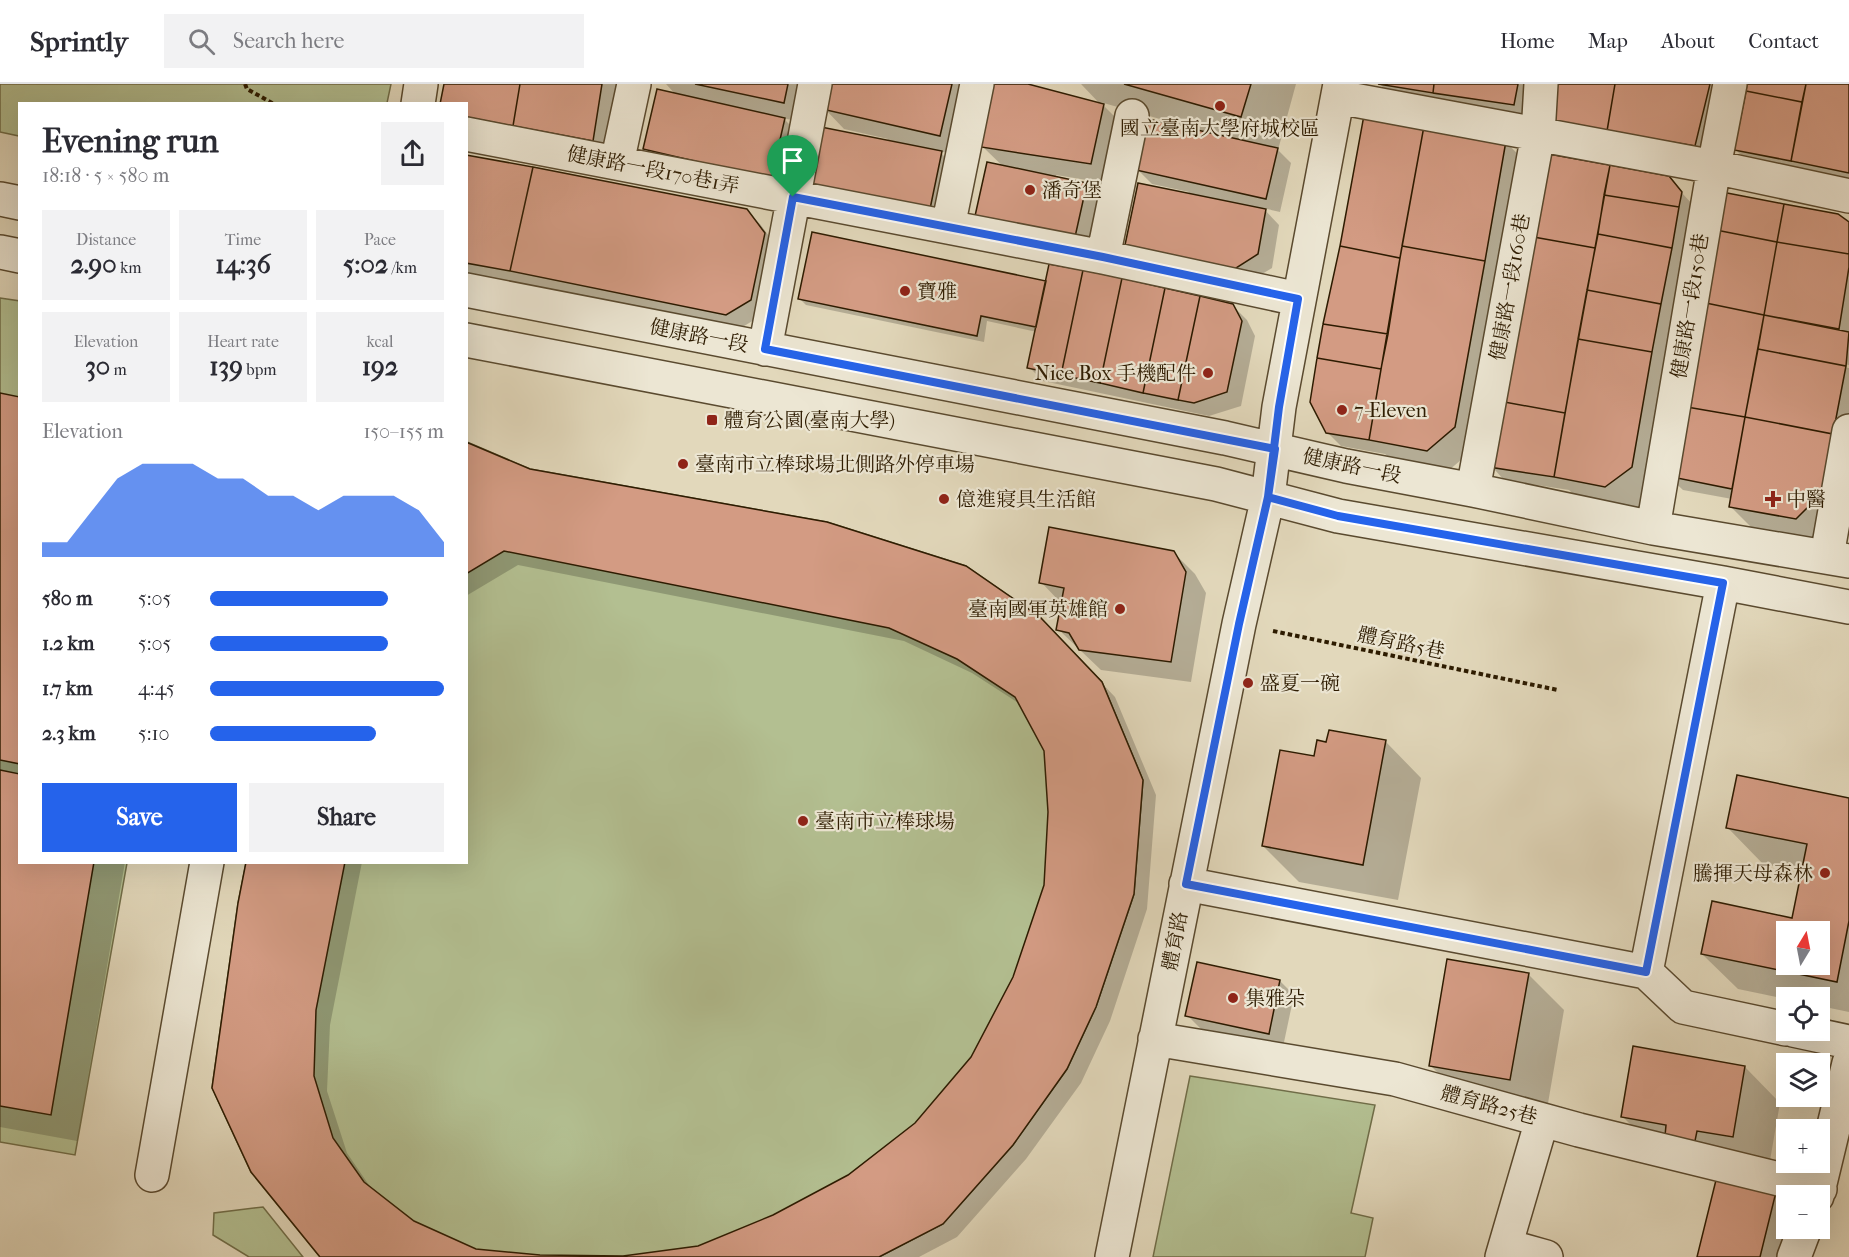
<!DOCTYPE html>
<meta charset="utf-8">
<style>
body{margin:0;font-family:"IM FELL French Canon","Noto Serif TC",serif;background:#f2f2f3;color:#2b2b33;height:100vh;display:flex;flex-direction:column;font-size:22px;white-space:nowrap}
*{box-sizing:border-box;margin:0}
p{font-size:20px;color:#7c7c81}
.icon{flex:none;width:33px;height:33px;fill:none;stroke:currentColor;stroke-width:2;stroke-linecap:round;stroke-linejoin:round}
.map{position:relative;flex:1;overflow:hidden}
.details{position:absolute;left:18px;top:18px;width:450px;height:762px;display:flex;flex-direction:column;background:#fff;border-radius:0px;box-shadow:0 6px 24px #0002}
.details>*{flex:none}
.needle{width:39px;rotate:10deg}
.controls{position:absolute;left:1776px;top:837px;display:grid;gap:12px}
.controls a{display:grid;place-items:center;width:54px;height:54px;border-radius:0px;background:#fff;box-shadow:0 6px 24px #0002;font-size:30px}
.pin{position:absolute;display:grid;place-items:center;width:51px;height:51px;color:#fff;margin:-62px -26px;border-radius:50% 50% 50% 0;rotate:-45deg;box-shadow:0 0 6px #0007}
.pin .icon{rotate:45deg}
.round{display:grid;place-items:center;flex:none;width:63px;height:63px;border-radius:0px;background:#f2f2f3}
.headline{display:flex;align-items:center;justify-content:space-between;height:102px;padding:0 24px}
h1{font-size:33px;font-weight:700;line-height:45px}
.metrics{display:grid;grid-template-columns:repeat(3,1fr);gap:9px;height:102px;padding:6px 24px}
.metrics div{display:grid;align-content:center;border-radius:0px;background:#f2f2f3;text-align:center}
.metrics b{font-size:26px;font-weight:700}
.metrics small{font-size:16px;font-weight:400}
.metrics p{font-size:16px}
.chart{height:168px;padding:12px 24px}
.chart p{display:flex;justify-content:space-between}
.chart svg{width:100%;height:108px;margin-top:6px;fill:#2563eb;opacity:.7}
.action{display:flex;gap:12px;margin-top:auto;padding:12px 24px}
.action a{flex:1;height:69px;border-radius:0px;background:#2563eb;color:#fff;font-size:24px;font-weight:700;line-height:69px;text-align:center}
.action a+a{background:#f2f2f3;color:#2b2b33}
ul{padding:0 24px;list-style:none;font-size:20px}
li{display:grid;grid-template-columns:96px 72px 1fr;align-items:center;height:45px}
li i{height:15px;border-radius:8px;background:#2563eb}
header{display:flex;align-items:center;gap:36px;box-sizing:border-box;height:84px;padding:0 30px;background:#fff;border-bottom:2px solid #e1e1e2}
header strong{font-size:28px}
nav{display:flex;gap:33px;margin-inline-start:auto;font-size:21px}
.search{width:420px;height:54px;background:#f2f2f3;display:flex;align-items:center;gap:15px;box-sizing:border-box;padding:0 21px;border-radius:0px;color:#7c7c81;font-size:22px}
.map>svg:first-child{display:block}
.green{fill:#b3bf91;stroke:#706d48;stroke-width:1.5}
.shadow{fill:#0003;fill-rule:evenodd}
.building{fill:#d39b83;stroke:#2d1b00;stroke-width:1.5;fill-rule:evenodd}
.lines{fill:none;stroke-linecap:round;stroke-linejoin:round}
.minor-casing{stroke:#5a4a2f;stroke-width:36}
.path{stroke:#2d1b00;stroke-width:4;stroke-dasharray:4.5 3;stroke-linecap:butt}
.minor{stroke:#ece6d3;stroke-width:33}
.route-casing{stroke:#fff;stroke-width:12}
.route{stroke:#2563eb;stroke-width:8}
.poi-dot{fill:#8f2418;stroke:#ece6d3;stroke-width:2}
.labels{text-anchor:middle;dominant-baseline:central;stroke-width:4.5;stroke-linejoin:round;paint-order:stroke}
.poi-label{font-size:20px;fill:#2d1b00;stroke:#ece6d3;text-anchor:start}
.street-label{font-size:20px;fill:#2d1b00;stroke:#ece6d3}
</style>
<header>
<strong>Sprintly</strong>
<div class="search"><svg class="icon" aria-label="search" viewBox="0 0 24 24"><circle cx="10" cy="10" r="6"/><path d="M15 15l6 6"/></svg>Search here</div>
<nav><a>Home</a><a>Map</a><a>About</a><a>Contact</a></nav>
</header>
<div class="map">
<svg width="1849" height="1173" viewBox="0 0 1849 1173">
<rect width="100%" height="100%" fill="#e2d8bb"/>
<filter id="stains"><feTurbulence type="fractalNoise" baseFrequency=".00333" numOctaves="4"/><feColorMatrix values="0 0 0 0 .2 0 0 0 0 .09 0 0 0 0 .02 0 0 0 .5 -.17"/></filter>
<radialGradient id="worn" r=".72"><stop offset=".6" stop-color="#630" stop-opacity="0"/><stop offset="1" stop-color="#630" stop-opacity=".3"/></radialGradient>
<path class="green" d="M0 0H391L387 19 20 20 19 52 0 48Z
M0 214 20 217V778L127 779 75 1071 0 1058Z
M467 358 530 385 827 438 966 482 1040 533 1102 598 1143 696 1134 810 1096 923 1067 985 1013 1061 943 1140 879 1173H320L251 1088 212 1004 238 819 246 779 466 778Z
M1190 992 1375 1021 1351 1129 1373 1134 1365 1173H1153Z
M263 1123 303 1173H249L213 1151 214 1129Z"/>
<path class="shadow" d="M445 0H625L613 76 466 48V20Z
M666 0H812L804 39 783 34 805 56 791 114 665 85 645 64 676 11Z
M830 0H972L960 72 939 67 961 89 951 145 832 121 888 55 844 45 824 24Z
M995 0H1022L1101 21 1081 0H1296L1278 66 1291 79 1280 128 1263 124 1279 141 1272 184 1247 199 1140 174 1189 108 1152 100 1138 86 1181 41 1100 18 1124 42 1111 100 1056 91V94L1086 100 1100 114 1089 166 983 63Z
M1380 0H1542L1534 40 1393 14Z
M1554 0H1734L1716 82 1629 67Z
M1748 0H1849V117L1750 80 1736 66Z
M1506 58 1540 93 1668 94 1695 123 1849 140V281L1781 268V271L1849 284V397L1817 455 1751 443 1730 422 1732 415 1683 406 1671 395 1641 438 1591 428 1569 406 1504 396 1475 364 1448 387 1392 376 1385 370 1341 362 1327 348Z
M466 72 746 126 760 140 778 164 765 229 741 244 531 202 530 207 466 196Z
M1047 200 1233 222 1247 236 1255 252 1241 322 1209 332 1043 297 1029 283 1037 248 987 237 984 258 806 221 799 214Z
M0 311 20 315V778H125L77 1057 0 1043Z
M466 360 530 387 1054 549 1115 613 1156 711 1147 825 1110 937 1081 999 1026 1075 957 1153 919 1173H629L698 1164 773 1132 849 1092 916 1040 972 974 1014 893 1046 802 1050 728 1046 667 1020 620 972 589 904 557 518 481 466 512Z
M1174 469 1195 490 1206 509 1191 598 1101 586 1058 545 1061 519 1041 498Z
M1330 647 1386 658 1421 694 1398 816 1299 798 1263 762 1315 674 1328 660Z
M1849 715V928L1820 922V914H1786V915L1738 905 1702 870 1793 836 1803 787 1763 780 1728 744ZM1786 848H1820V880H1786Z
M247 778H362L330 941 327 1007 347 1069 373 1107 413 1138 476 1166 540 1173H569H322Z
M1528 890 1564 926 1546 1031 1466 1017 1430 981Z
M1280 897 1294 911 1283 963 1201 945 1187 931Z
M1745 983 1780 1019 1768 1088 1658 1068 1622 1032Z
M1775 1109 1786 1120V1144H1792L1785 1173H1698Z"/>
<path class="building" d="M444 0H520L513 42 466 33V20H440Z
M520 0H602L593 57 513 42Z
M695 0H788L784 19Z
M828 0H952L940 52 822 25Z
M993 0H1028L1104 20 1091 80 981 63Z
M1124 0H1251L1241 33Z
M1378 0H1434L1433 9Z
M1434 0H1518L1514 21 1433 9Z
M1553 0H1615L1607 47 1546 37Z
M1615 0H1710L1695 62 1607 47Z
M1747 0H1806L1802 18 1746 7Z
M1806 0H1849V89L1791 77Z
M657 5 785 34 771 95 643 65Z
M1746 7 1802 18 1791 77 1734 66Z
M1364 31 1424 42 1400 174 1340 162Z
M1148 35 1278 64 1266 115 1136 86Z
M1424 42 1506 57 1485 177 1402 162Z
M821 43 942 67 930 125 809 101Z
M1543 69 1610 81 1595 164 1528 152Z
M466 71 533 83 510 187 466 179Z
M987 78 1087 99 1075 153 975 132Z
M1610 81 1669 92 1682 108 1679 123 1604 111Z
M533 83 747 125 765 149 751 216 726 231 510 187Z
M1138 99 1266 125 1258 170 1233 186 1125 161Z
M1722 108 1784 120 1777 158 1716 146Z
M1604 111 1679 123 1672 164 1598 150Z
M1784 120 1838 130 1849 138V170L1777 158Z
M1716 146 1777 158 1764 231 1701 218Z
M812 148 1046 197 1036 243 981 232 977 252 798 215Z
M1598 150 1672 164 1661 220 1587 206Z
M1528 152 1595 164 1565 329 1499 317Z
M1777 158 1849 170V183L1839 245 1764 231Z
M1340 162 1400 174 1388 250 1323 240Z
M1402 162 1485 177 1455 343 1427 367 1369 356Z
M1049 180 1083 186 1061 291 1027 284Z
M1083 186 1122 194 1100 299 1061 291Z
M1122 194 1165 204 1143 309 1100 299Z
M1165 204 1200 212 1178 316 1143 309Z
M1587 206 1661 220 1652 268 1578 255Z
M1200 212 1233 220 1242 237 1227 308 1194 319 1178 316Z
M1701 218 1764 231 1745 333 1681 322Z
M1764 231 1849 248 1846 282 1758 265Z
M1323 240 1388 250 1381 285 1317 274Z
M1578 255 1652 268 1632 383 1605 403 1554 393Z
M1758 265 1846 282 1833 350 1745 333Z
M1317 274 1381 285 1369 356 1326 349 1310 318Z
M0 309 20 313V680L0 676Z
M1499 317 1565 329 1554 393 1489 383Z
M1681 322 1745 333 1732 405 1667 392Z
M1745 333 1833 350 1823 408 1796 435 1729 423Z
M466 358 530 385 827 438 966 482 1040 533 1102 598 1143 696 1134 810 1096 923 1067 985 1013 1061 943 1140 879 1173H320L251 1088 212 1004 238 819 246 778H345L316 926 314 992 333 1054 364 1098 414 1137 476 1165 540 1171 623 1172 698 1162 773 1131 848 1091 915 1039 971 973 1013 893 1044 801 1048 728 1044 667 1015 613 957 575 889 544 504 467 466 490Z
M1049 443 1174 467 1186 488 1171 578 1079 566 1069 549 1056 546 1064 504 1039 499Z
M1329 646 1386 656 1363 781 1262 762 1280 666 1314 672 1317 656 1326 658Z
M0 686 20 690V778H94L51 1031 0 1022Z
M1737 691 1849 714V837L1837 898 1701 870 1712 817 1792 834 1807 760 1726 744ZM1786 848H1820V880H1786Z
M1447 875 1529 889 1510 996 1429 982Z
M1197 878 1280 896 1269 950 1185 932Z
M1633 962 1745 982 1733 1053 1697 1047 1695 1057 1665 1052 1666 1041 1621 1033Z
M1717 1092 1776 1108 1760 1173H1697Z"/>
<g class="lines">
<defs>
<path id="minor" d="M1338 13 1714 83 1849 112
M418 20 421 0
M466 50 1103 173 1298 215
M617 79 634 0
M0 115 20 119
M948 143 977 0
M0 168 20 172
M1103 173 1132 32
M466 206 1225 354 1346 382 1473 406 1653 444 1849 477
M466 256 1216 400 1338 432 1723 499 1849 523
M765 265 815 0
M1473 406 1538 50 1541 0
M1653 444 1714 83 1730 0
M1827 472 1849 347
M1186 800 1646 888 1683 923 1786 945
M1646 888 1723 499
M1793 946 1849 958
M1155 955 1395 995 1579 1046 1820 1105
M152 1091 207 778
M1817 1112 1849 979
M1507 1162 1546 1173
M1112 1173 1239 540 1268 413 1279 323 1340 0
M1502 1173 1542 1036
M1794 1173 1805 1144"/>
</defs>
<use href="#minor" class="minor-casing"/>
<path class="path" d="M245 0 247 5 274 20
M1273 547 1558 606"/>
<use href="#minor" class="minor"/>
</g>
<g class="lines">
<defs>
<path id="route" d="M793 113 1103 173 1298 215 1279 323 1268 413 1239 540 1186 800 1646 888 1723 499 1338 432 1268 413 1275 365 765 265 793 113"/>
</defs>
<use href="#route" class="route-casing"/>
<use href="#route" class="route"/>
</g>
<g class="poi-dot">
<circle cx="1220" cy="22" r="6"/>
<circle cx="1030" cy="106" r="6"/>
<circle cx="905" cy="207" r="6"/>
<circle cx="1208" cy="289" r="6"/>
<circle cx="1342" cy="326" r="6"/>
<rect x="706" y="330" width="12" height="12" rx="3"/>
<circle cx="683" cy="380" r="6"/>
<circle cx="944" cy="415" r="6"/>
<path d="M1770 406h6v6h6v6h-6v6h-6v-6h-6v-6h6z"/>
<circle cx="1120" cy="525" r="6"/>
<circle cx="1248" cy="599" r="6"/>
<circle cx="803" cy="737" r="6"/>
<circle cx="1825" cy="789" r="6"/>
<circle cx="1233" cy="914" r="6"/>
</g>
<g class="labels">
<g class="poi-label">
<text x="1220" y="44" text-anchor="middle">國立臺南大學府城校區</text>
<text x="1042" y="106">潘奇堡</text>
<text x="917" y="207">寶雅</text>
<text x="1196" y="289" text-anchor="end">Nice Box 手機配件</text>
<text x="1354" y="326">7-Eleven</text>
<text x="724" y="336">體育公園(臺南大學)</text>
<text x="695" y="380">臺南市立棒球場北側路外停車場</text>
<text x="956" y="415">億進寢具生活館</text>
<text x="1786" y="415">中醫</text>
<text x="1108" y="525" text-anchor="end">臺南國軍英雄館</text>
<text x="1260" y="599">盛夏一碗</text>
<text x="815" y="737">臺南市立棒球場</text>
<text x="1813" y="789" text-anchor="end">騰揮天母森林</text>
<text x="1245" y="914">集雅朵</text>
</g>
<g class="street-label">
<text transform="translate(653 86) rotate(11)">健康路一段170巷1弄</text>
<text transform="translate(1510 203) rotate(-80)">健康路一段160巷</text>
<text transform="translate(1690 222) rotate(-81)">健康路一段150巷</text>
<text transform="translate(699 252) rotate(11)">健康路一段</text>
<text transform="translate(1352 382) rotate(12)">健康路一段</text>
<text transform="translate(1401 559) rotate(12)">體育路5巷</text>
<text transform="translate(1175 857) rotate(-79)">體育路</text>
<text transform="translate(1489 1021) rotate(15)">體育路25巷</text>
</g>
</g>
<rect width="100%" height="100%" filter="url(#stains)"/>
<rect width="100%" height="100%" fill="url(#worn)"/>
</svg>
<div class="controls">
<a><svg class="needle" viewBox="-14 -14 28 28"><path d="M0-13l5 13h-10z" fill="#e53935"/><path d="M0 13l5-13h-10z" fill="#7c7c81"/></svg></a>
<a><svg class="icon" aria-label="locate" viewBox="0 0 24 24"><circle cx="12" cy="12" r="6"/><path d="M12 2v4M12 18v4M2 12h4M18 12h4"/></svg></a>
<a><svg class="icon" aria-label="layers" viewBox="0 0 24 24"><path d="M12 4l9 5-9 5-9-5zM3 14l9 5 9-5"/></svg></a>
<a>+</a>
<a>−</a>
</div>
<div class="pin" style="left:793px;top:113px;background:#1e9e55"><svg class="icon" aria-label="arrive" viewBox="0 0 24 24"><path d="M6 21V4h12l-3 4 3 4H6"/></svg></div>
<section class="details">
<div class="headline"><div><h1>Evening run</h1><p>18:18 · 5 × 580 m</p></div><a class="round"><svg class="icon" aria-label="share" viewBox="0 0 24 24"><path d="M12 15V3M7 8l5-5 5 5M5 13v7h14v-7"/></svg></a></div>
<div class="metrics">
<div><p>Distance</p><b>2.90<small> km</small></b></div>
<div><p>Time</p><b>14:36</b></div>
<div><p>Pace</p><b>5:02<small> /km</small></b></div>
</div>
<div class="metrics">
<div><p>Elevation</p><b>30<small> m</small></b></div>
<div><p>Heart rate</p><b>139<small> bpm</small></b></div>
<div><p>kcal</p><b>192</b></div>
</div>
<div class="chart"><p><span>Elevation</span>150–155 m</p>
<svg viewBox="0 0 160 44" preserveAspectRatio="none"><path d="M0 44V38L10 38L20 25L30 12L40 6L50 6L60 6L70 12L80 12L90 19L100 19L110 25L120 19L130 19L140 19L150 25L160 38V44z"/></svg>
</div>
<ul>
<li><b>580 m</b>5:05<i style="width:76%"></i></li>
<li><b>1.2 km</b>5:05<i style="width:76%"></i></li>
<li><b>1.7 km</b>4:45<i style="width:100%"></i></li>
<li><b>2.3 km</b>5:10<i style="width:71%"></i></li>
</ul>
<div class="action"><a>Save</a><a>Share</a></div>
</section>
</div>
